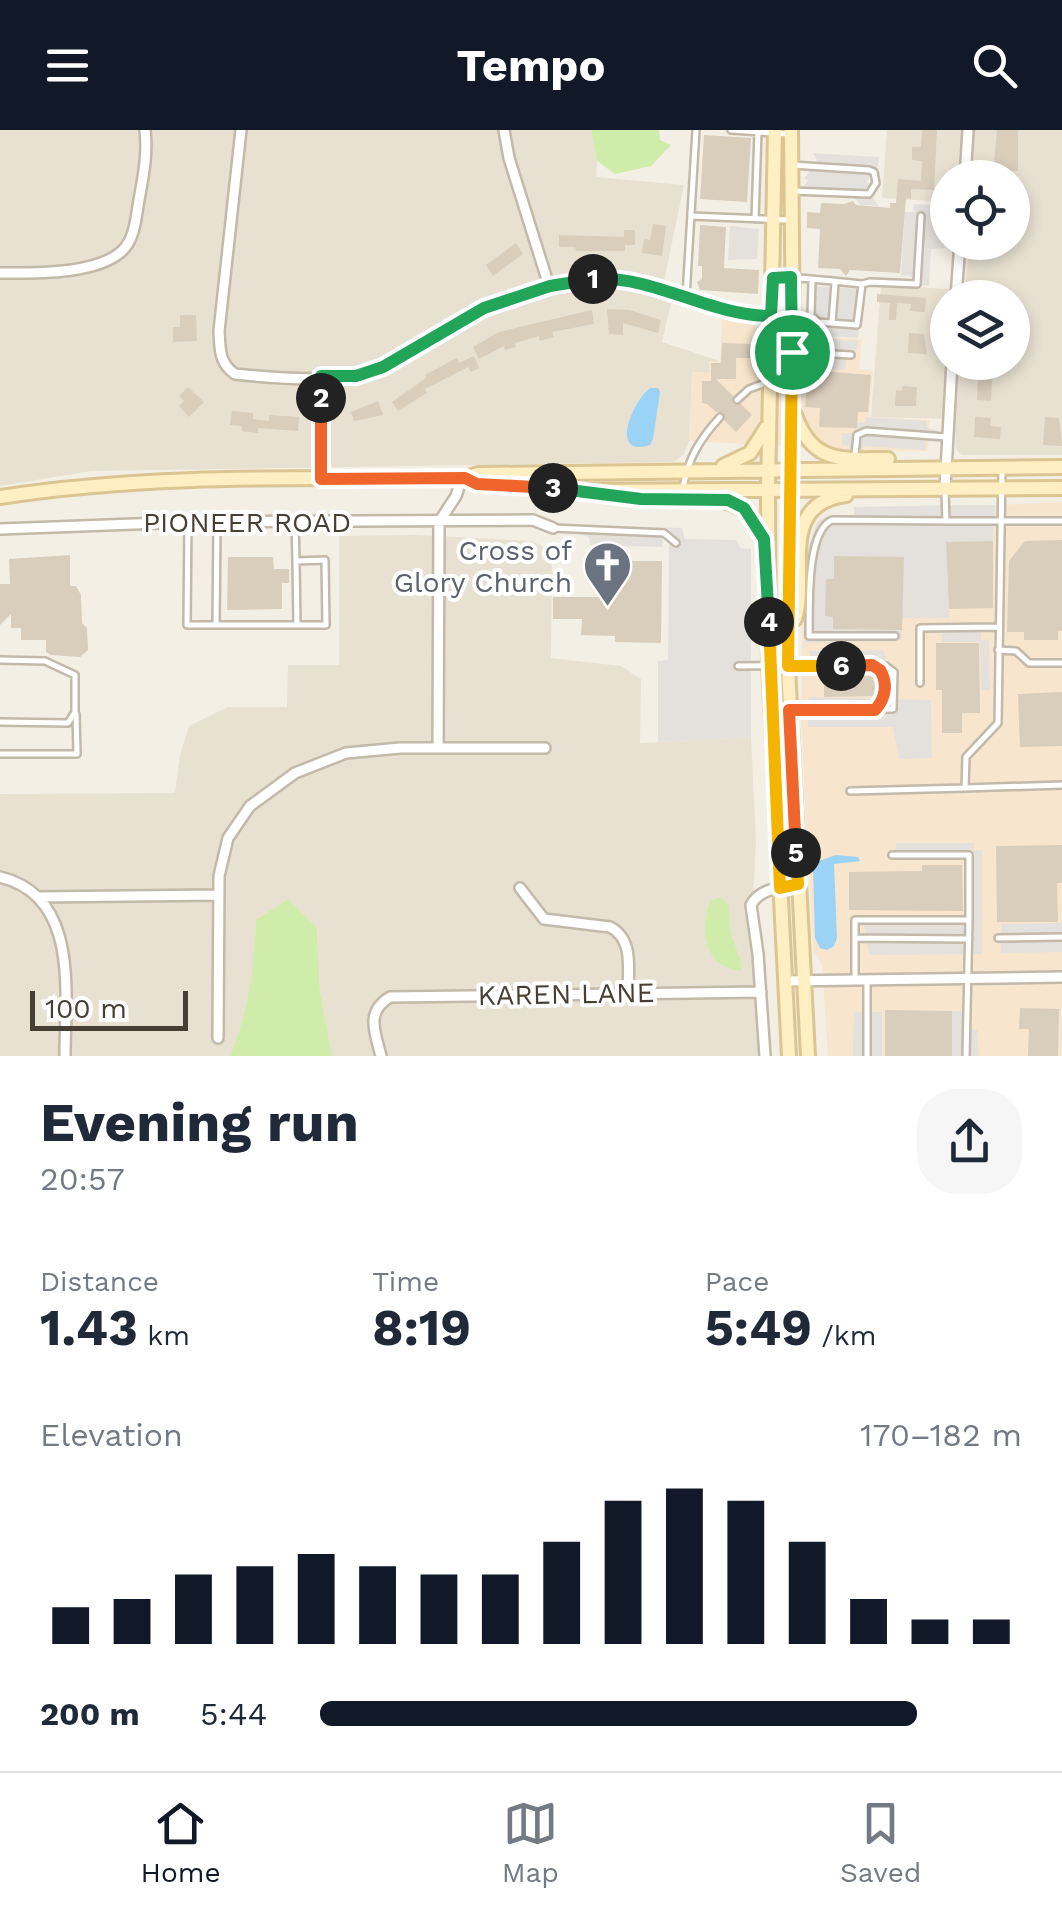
<!DOCTYPE html>
<meta charset="utf-8">
<style>
body{margin:0;font-family:"Work Sans",sans-serif;background:#f6f6f7;color:#1f2937;height:100vh;display:flex;flex-direction:column;font-size:38px;white-space:nowrap}
*{box-sizing:border-box;margin:0}
p{font-size:32px;color:#747a83}
.icon{flex:none;width:55px;height:55px;fill:none;stroke:currentColor;stroke-width:2;stroke-linecap:round;stroke-linejoin:round}
.map{position:relative;height:926px;overflow:hidden}
.side{display:flex;flex-direction:column;background:#fff;flex:1}
.side>*{flex:none}
.tools{position:absolute;left:930px;top:30px;display:grid;gap:20px}
.tools a{display:grid;place-items:center;width:100px;height:100px;border-radius:50%;background:#fff;box-shadow:0 5px 15px #0003;font-size:50px}
.scale{position:absolute;left:30px;bottom:25px;width:158px;box-sizing:border-box;padding-left:10px;border:5px solid #473f34;border-top:0;font-size:28px;line-height:35px;white-space:nowrap;color:#473f34;-webkit-text-stroke:8px #fff;paint-order:stroke}
.pin{position:absolute;display:grid;place-items:center;width:85px;height:85px;color:#fff;margin:-42px;border:5px solid #fff;border-radius:50%;box-shadow:0 2px 10px #0007}
.km{position:absolute;width:50px;height:50px;margin:-25px;border-radius:50%;background:#222;color:#fff;font-size:28px;line-height:50px;text-align:center}
.round{display:grid;place-items:center;flex:none;width:105px;height:105px;border-radius:40px;background:#f6f6f7}
.overview{display:flex;align-items:center;justify-content:space-between;height:170px;padding:0 40px}
h1{font-size:55px;font-weight:700;line-height:75px}
.metrics{display:grid;grid-template-columns:repeat(3,1fr);gap:15px;height:170px;padding:10px 40px}
.metrics div{display:grid;align-content:center}
.metrics b{font-size:50px;font-weight:700}
.metrics small{font-size:28px;font-weight:400}
.metrics p{font-size:28px}
.chart{height:280px;padding:20px 40px}
.chart p{display:flex;justify-content:space-between}
.chart svg{width:100%;height:180px;margin-top:10px;stroke:#111827;stroke-width:6}
ul{padding:0 40px;list-style:none;font-size:32px}
li{display:grid;grid-template-columns:160px 120px 1fr;align-items:center;height:75px}
li i{height:25px;border-radius:12px;background:#111827}
header{display:flex;justify-content:space-between;align-items:center;height:130px;padding:0 40px;background:#111827;color:#fff;font-size:45px;font-weight:700}
.dock{display:flex;justify-content:space-around;align-items:center;height:140px;border-top:2px solid #e0e1e3;background:#fff;font-size:28px;color:#747a83}
.dock a{display:grid;justify-items:center;gap:5px}
.dock .current{color:#111827}
.map>svg:first-child{display:block}
.residential{fill:#e8e1d2;fill-rule:evenodd}
.commercial{fill:#f8e5ce}
.green{fill:#d0ecaa}
.parking{fill:#e4e1dd}
.water{fill:#9bd3f6}
.building{fill:#d9cdbc}
.lines{fill:none;stroke-linecap:round;stroke-linejoin:round}
.lane-casing{stroke:#c3b9a9;stroke-width:10}
.street-casing{stroke:#c3b9a9;stroke-width:14}
.secondary-casing{stroke:#dbc592;stroke-width:18}
.lane{stroke:#fff;stroke-width:5}
.street{stroke:#fff;stroke-width:9}
.secondary{stroke:#ffefc3;stroke-width:12}
.split-1-casing{stroke:#fff;stroke-width:20}
.split-2-casing{stroke:#fff;stroke-width:20}
.split-3-casing{stroke:#fff;stroke-width:20}
.split-4-casing{stroke:#fff;stroke-width:20}
.split-5-casing{stroke:#fff;stroke-width:20}
.split-6-casing{stroke:#fff;stroke-width:20}
.split-7-casing{stroke:#fff;stroke-width:20}
.split-1{stroke:#22a559;stroke-width:12}
.split-2{stroke:#22a559;stroke-width:12}
.split-3{stroke:#f0652b;stroke-width:12}
.split-4{stroke:#22a559;stroke-width:12}
.split-5{stroke:#f5b400;stroke-width:12}
.split-6{stroke:#f0652b;stroke-width:12}
.split-7{stroke:#f5b400;stroke-width:12}
.labels{text-anchor:middle;dominant-baseline:central;stroke-width:8;stroke-linejoin:round;paint-order:stroke}
.street-label{font-size:28px;fill:#473f34;stroke:#fff}
.worship-label{font-size:28px;fill:#5b616d;stroke:#fff;text-anchor:end}
</style>
<header><svg class="icon" aria-label="menu" viewBox="0 0 24 24"><path d="M4 6h16M4 12h16M4 18h16"/></svg>Tempo<svg class="icon" aria-label="search" viewBox="0 0 24 24"><circle cx="10" cy="10" r="6"/><path d="M15 15l6 6"/></svg></header>
<div class="map">
<svg width="1062" height="926" viewBox="0 0 1062 926">
<rect width="100%" height="100%" fill="#f4efe5"/>
<path class="residential" d="M0 0H591L597 31 596 47 684 55 661 166 672 169 662 212 720 231 709 243 693 242 689 311 684 324 674 332 91 341 0 356Z
M887 0H1062V325H962L956 320 955 289 871 287 881 155 965 160 969 113 1012 112V48H948L947 72 882 68ZM948 168H1012V232H948Z
M416 405 532 411 552 421 551 528 621 536 641 549 640 613 751 607 756 712 753 769 765 926H332L320 861 317 798 256 790 254 847 243 897 230 926H0V664L175 663 180 625 189 596 228 577H287L288 535H339V406Z"/>
<path class="commercial" d="M722 187 757 196 759 205 862 209 859 239 873 241 869 287 930 290 928 321H864L689 311 692 242 709 243V231H720Z
M1062 372V926H828L822 834 813 820 801 592 803 445 813 402 817 392 827 386 854 385V377L932 378Z"/>
<path class="green" d="M591 0H659L660 10 671 15 651 36 615 44 597 31Z
M721 767 729 776 730 801 742 835 741 841C704 837 699 801 710 771Z
M288 769 317 798 320 861 332 926H230C249 881 254 839 256 790Z"/>
<path class="parking" d="M813 23 879 27 878 36 866 52 871 53 867 61 879 76 861 75 854 68V60L804 57 808 50 804 49 817 31Z
M914 74 940 75 939 83 947 84 945 118 931 119 929 156 920 155 910 146 901 145 905 82H913Z
M730 96 759 99 757 129 728 130Z
M814 156 858 159 854 190 859 200 858 208 810 205Z
M809 208 858 211 857 220 846 231 845 240 807 238Z
M866 287 927 291V298L937 300 936 312 925 311 926 320 863 316 862 323H850L849 316 842 315V303H852L858 293H865Z
M959 375H995L993 411 946 412 949 488H902L904 427 835 426 834 449 826 450 825 486 833 487V499L902 500V510L805 513 806 425 817 392 827 386 854 385V377Z
M572 395 682 398 685 409 737 410 740 418 751 419V607L658 612V531L668 530 669 409H663L662 417 590 415 589 407 573 402Z
M942 502H981V510H989L990 560H981L980 512H942Z
M883 520 887 530H812L809 521Z
M809 567 931 570 932 628 899 629 893 597H808Z
M896 713H974V720H982V824L869 825 864 795 973 794V720H896Z
M1062 793V822L1001 823V794Z
M952 881H961L973 900H977L979 926H952Z
M854 882H882V926H853Z"/>
<path class="water" d="M650 258H658L660 262 653 309 650 315C608 328 633 271 650 258Z
M836 725 858 727 860 731 834 734 837 808 834 816 827 820 820 818 815 808 813 738 819 731Z"/>
<path class="building" d="M922 0H937L934 60 911 59V69L906 68 900 143 850 140 846 146 840 139 818 138 820 99 807 98V82L820 83 821 73 844 74 853 71 856 75 890 78V73H896L898 49 921 51 922 31 912 30V17H921Z
M997 0H1018V41L999 40 1000 35 994 34Z
M704 5 751 8 747 72 700 69Z
M653 94 666 96 662 126 642 123 644 109 650 110Z
M700 95 726 97 724 138 759 140 758 164 700 160 697 152 702 149V136H698Z
M624 100H635V115H625V121H576L575 117H559V105L624 107Z
M516 113 523 124 493 146 486 135Z
M877 164 926 168 925 182 910 181 911 174 897 173 896 190H889L890 173 877 172Z
M607 179 629 180 661 190 658 203 623 193V205L609 204Z
M592 180 594 194 552 202 554 207 540 211 539 206 515 213 516 217 505 220 504 216 479 229 473 217 499 202Z
M180 185H196L197 211 173 212V197H180Z
M909 203 924 204 927 224 908 223Z
M722 213 752 214V228H736V249H716L733 266V275L741 274 752 285 736 302 725 291 723 282H716L707 274 702 273V251H711V233H721Z
M474 226 479 238 471 242 468 237 425 259 427 263 398 281 392 272 426 248 425 245 457 228 459 233Z
M979 232H993L991 271 977 270Z
M808 240 871 245 868 282H858L857 298 819 297 820 278 805 277Z
M902 256 917 257 916 276H895L896 260 902 261Z
M188 257 204 272 189 287 179 276 184 271 179 266Z
M378 271 383 285 354 291 351 282Z
M232 281 253 283V289L269 291V285L299 287 298 301 258 298V303L242 301V296L230 295Z
M975 287 991 288 990 296 1001 297 1000 309 974 307Z
M1045 287 1059 288 1062 316 1043 315Z
M1062 410V501H1058V510H1024V502H1007L1009 431 1025 411Z
M993 411V478L949 479 946 412Z
M70 425V456H76L81 465 82 493 87 498 88 520 80 527 51 525 46 522V510H21V498H11V484L0 495V454H10L9 429Z
M834 426 904 427 902 500 833 499V487L825 486 826 449H834Z
M228 427H273L274 439H289V453H282V479L227 480Z
M619 431H662L661 513 615 512V506L581 505 582 489H553V467H607V457H618Z
M936 513H979L980 583H962V603H942V560H936Z
M824 546H874L878 550 877 566 824 567Z
M1062 562V616L1020 617 1018 564Z
M1062 715V753H1057L1058 792H997L996 716Z
M922 735H962L963 781 849 780V742L922 741Z
M1020 878 1059 879 1058 926H1028L1029 899H1019Z
M885 880 952 881V926H885Z"/>
<g class="lines">
<defs>
<path id="lane" d="M731 0 788 4
M792 61 869 64 876 53 874 42 869 40 792 35
M691 86 788 90
M755 89 758 2
M776 148C804 146 833 152 862 154L857 195 818 192 811 185 812 151
M862 154 870 152 917 154 921 86
M686 167 696 0
M832 193 835 153
M796 222 851 225
M737 270 749 259 768 252
M855 325 857 305 866 301 946 307
M1002 340 998 593 966 627 965 658 1062 655
M683 358C688 328 700 309 720 287
M945 362 946 391H1062
M188 392 187 495H326L325 430 296 431 295 391
M553 398 664 403 676 413
M296 431 297 495
M216 495 217 393
M895 506H809C810 480 805 402 832 390L946 391
M998 520 1016 521 1029 533H1062
M0 530 45 531 75 545V582L68 593 0 592
M738 536 872 535 886 536 894 542 893 579 774 580
M873 536 884 547C885 560 885 569 875 579
M920 553V498L998 497
M0 624H77L76 584
M850 661 965 658
M892 725H969V790
M855 808 969 809
M998 808 1062 807
M855 848V790H969L966 926
M867 926V851"/>
<path id="street" d="M241 0 219 201C220 219 219 233 235 244 272 248 336 253 371 242 411 228 445 196 484 178 515 163 552 156 586 150 651 140 707 186 771 186
M504 0 509 28 549 156
M965 48 968 1
M0 143C33 143 96 145 122 121 135 109 136 87 139 70 143 48 148 23 145 0
M956 168 960 112
M321 349V246
M945 359 952 232
M0 399 188 392 533 390 553 398
M438 618 439 392 456 366 462 348
M0 747C80 766 65 864 65 926
M520 758 544 789 610 797C634 809 628 840 628 863
M38 767 219 765
M785 851 1062 847
M218 908 219 746 228 708 250 676 295 643 346 623 400 618H545
M381 926C375 902 365 882 390 867L761 862
M765 926 758 824 751 775C760 758 780 758 798 754"/>
<path id="secondary" d="M775 0 768 361 769 535 789 926
M791 0 793 222 788 537 808 926
M795 285C813 335 843 329 888 329
M723 336 750 323 766 298
M465 348 477 354 584 361 1062 358
M0 367C153 343 310 349 465 348L478 344 1062 337
M706 369C736 370 756 382 765 412
M795 489C809 446 776 374 846 365"/>
</defs>
<use href="#lane" class="lane-casing"/>
<use href="#street" class="street-casing"/>
<use href="#secondary" class="secondary-casing"/>
<use href="#lane" class="lane"/>
<use href="#street" class="street"/>
<use href="#secondary" class="secondary"/>
</g>
<g class="lines">
<defs>
<path id="split-1" d="M593 149C655 145 709 186 771 186L773 148 791 147 792 222"/>
<path id="split-2" d="M321 268V246H356L383 237 484 178 550 156 593 149"/>
<path id="split-3" d="M321 268V349L465 348 477 354 553 358"/>
<path id="split-4" d="M553 358 641 369 728 370 744 378 764 409 769 492"/>
<path id="split-5" d="M769 492 780 758 798 754 796 723"/>
<path id="split-6" d="M796 723 789 580H875C886 568 888 553 880 540L872 535 841 536"/>
<path id="split-7" d="M792 222 788 536H841"/>
</defs>
<use href="#split-1" class="split-1-casing"/>
<use href="#split-2" class="split-2-casing"/>
<use href="#split-3" class="split-3-casing"/>
<use href="#split-4" class="split-4-casing"/>
<use href="#split-5" class="split-5-casing"/>
<use href="#split-6" class="split-6-casing"/>
<use href="#split-7" class="split-7-casing"/>
<use href="#split-1" class="split-1"/>
<use href="#split-2" class="split-2"/>
<use href="#split-3" class="split-3"/>
<use href="#split-4" class="split-4"/>
<use href="#split-5" class="split-5"/>
<use href="#split-6" class="split-6"/>
<use href="#split-7" class="split-7"/>
</g>
<defs>
<symbol id="church-pin" viewBox="-11 -11 22 30"><path d="M0 17L-7.5 6A9.5 9.5 0 1 1 7.5 6Z" fill="#6b7280" stroke="#fff"/><path d="M-1.2-6h2.4v3.5h3.3v2.4h-3.3V6h-2.4V-.1h-3.3v-2.4h3.3Z" fill="#fff"/></symbol>
</defs>
<g fill-rule="evenodd">
<use href="#church-pin" x="580" y="408" width="55" height="75"/>
</g>
<g class="labels">
<g class="street-label">
<text x="247" y="392">PIONEER ROAD</text>
<text transform="translate(566 864) rotate(-1)">KAREN LANE</text>
</g>
<g class="worship-label">
<text x="572" y="420">Cross of<tspan x="572" dy="32">Glory Church</tspan></text>
</g>
</g>
</svg>
<div class="tools">
<a><svg class="icon" aria-label="locate" viewBox="0 0 24 24"><circle cx="12" cy="12" r="6"/><path d="M12 2v4M12 18v4M2 12h4M18 12h4"/></svg></a>
<a><svg class="icon" aria-label="layers" viewBox="0 0 24 24"><path d="M12 4l9 5-9 5-9-5zM3 14l9 5 9-5"/></svg></a>
</div>
<div class="scale">100 m</div>
<div class="pin" style="left:792px;top:222px;background:#1e9e55"><svg class="icon" aria-label="arrive" viewBox="0 0 24 24"><path d="M6 21V4h12l-3 4 3 4H6"/></svg></div>
<b class="km" style="left:593px;top:149px">1</b>
<b class="km" style="left:321px;top:268px">2</b>
<b class="km" style="left:553px;top:358px">3</b>
<b class="km" style="left:769px;top:492px">4</b>
<b class="km" style="left:796px;top:723px">5</b>
<b class="km" style="left:841px;top:536px">6</b>
</div>
<section class="side">
<div class="overview"><div><h1>Evening run</h1><p>20:57</p></div><a class="round"><svg class="icon" aria-label="share" viewBox="0 0 24 24"><path d="M12 15V3M7 8l5-5 5 5M5 13v7h14v-7"/></svg></a></div>
<div class="metrics">
<div><p>Distance</p><b>1.43<small> km</small></b></div>
<div><p>Time</p><b>8:19</b></div>
<div><p>Pace</p><b>5:49<small> /km</small></b></div>
</div>
<div class="chart"><p><span>Elevation</span>170–182 m</p>
<svg viewBox="0 0 160 44" preserveAspectRatio="none"><path d="M5 44V35M15 44V33M25 44V27M35 44V25M45 44V22M55 44V25M65 44V27M75 44V27M85 44V19M95 44V9M105 44V6M115 44V9M125 44V19M135 44V33M145 44V38M155 44V38"/></svg>
</div>
<ul>
<li><b>200 m</b>5:44<i style="width:85%"></i></li>
</ul>
</section>
<nav class="dock">
<a class="current"><svg class="icon" aria-label="home" viewBox="0 0 24 24"><path d="M3 11l9-7 9 7M6 9v11h12V9"/></svg>Home</a>
<a><svg class="icon" aria-label="map" viewBox="0 0 24 24"><path d="M3 6l6-2 6 2 6-2v14l-6 2-6-2-6 2zM9 4v14M15 6v14"/></svg>Map</a>
<a><svg class="icon" aria-label="saved" viewBox="0 0 24 24"><path d="M7 4h10v16l-5-4-5 4z"/></svg>Saved</a>
</nav>
